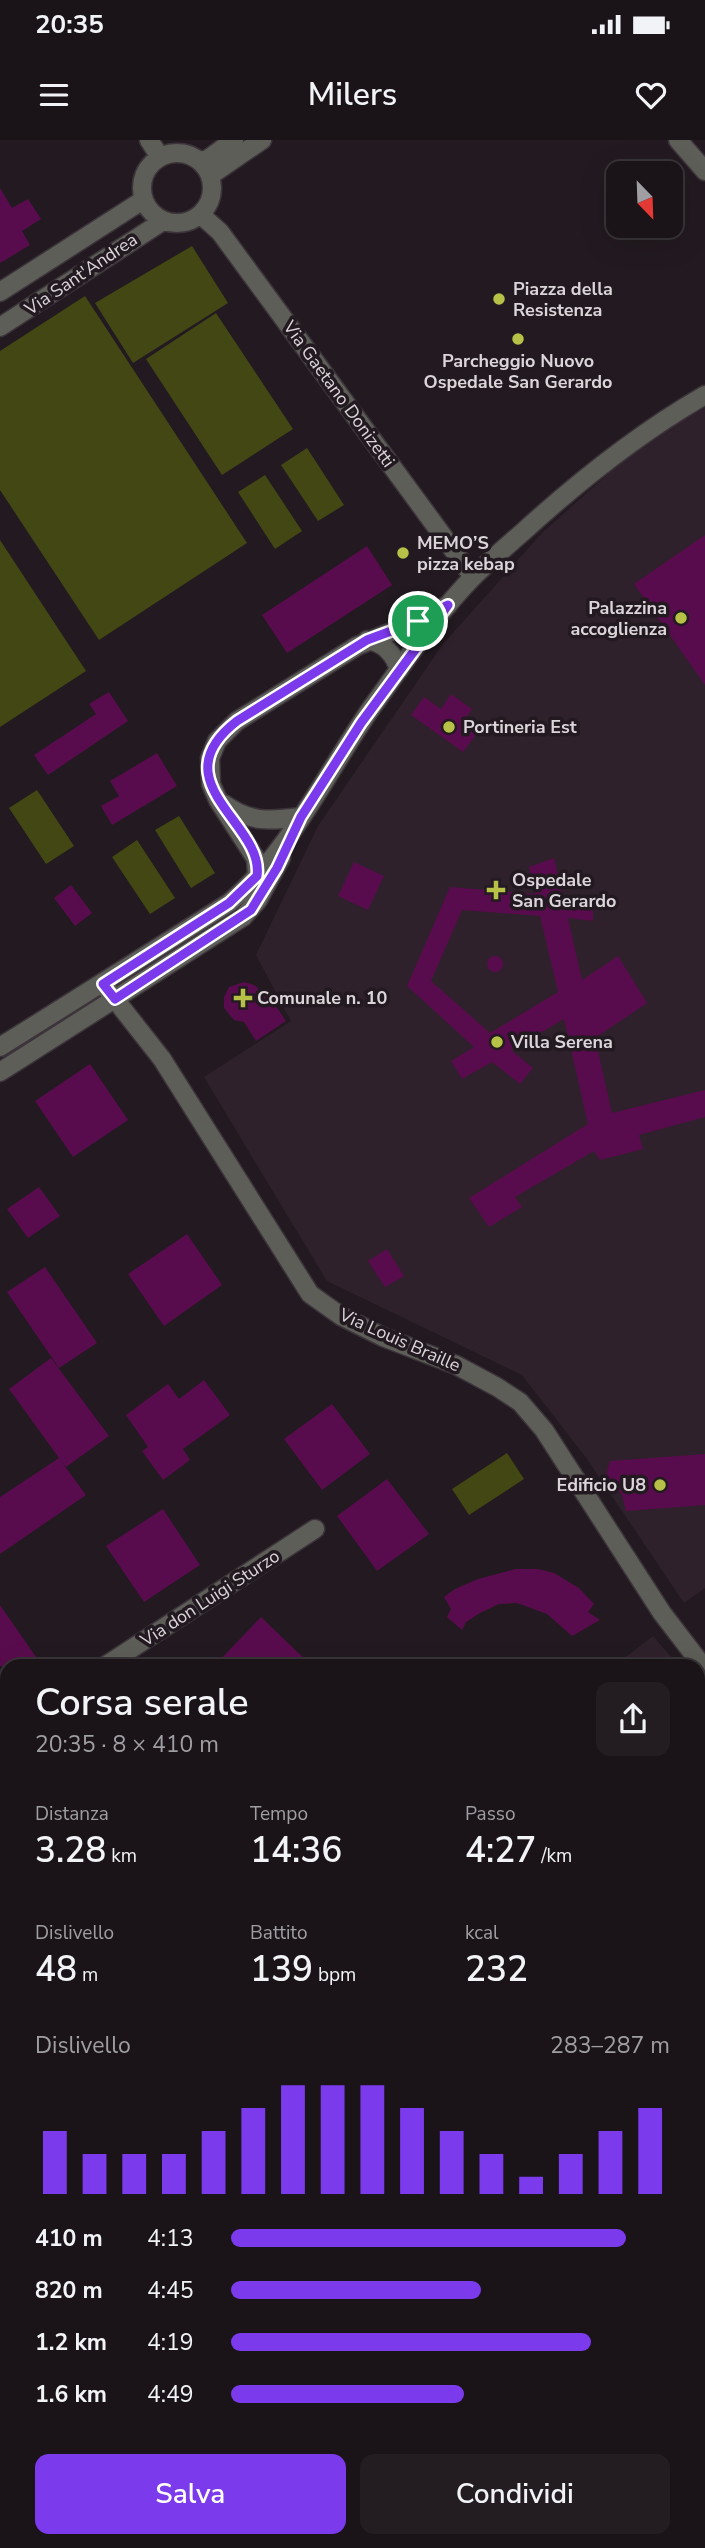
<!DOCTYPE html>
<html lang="it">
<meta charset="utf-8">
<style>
body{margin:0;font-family:"Nunito Sans",sans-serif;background:#231d21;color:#f1f3f6;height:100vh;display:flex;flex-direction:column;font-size:26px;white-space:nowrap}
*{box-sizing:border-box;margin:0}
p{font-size:23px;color:#9f9ea2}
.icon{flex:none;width:38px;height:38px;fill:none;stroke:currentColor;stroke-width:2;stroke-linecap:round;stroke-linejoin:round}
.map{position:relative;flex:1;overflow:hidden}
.details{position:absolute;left:0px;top:1519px;width:705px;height:889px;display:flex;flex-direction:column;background:#1a1418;border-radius:21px 21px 0 0;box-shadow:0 7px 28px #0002,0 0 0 2px #383337}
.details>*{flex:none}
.needle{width:46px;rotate:157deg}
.buttons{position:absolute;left:606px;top:21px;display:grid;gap:14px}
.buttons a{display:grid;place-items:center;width:77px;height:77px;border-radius:14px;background:#1a1418;box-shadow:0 7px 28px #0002,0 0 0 2px #383337;font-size:35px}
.pin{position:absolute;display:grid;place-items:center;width:60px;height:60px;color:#fff;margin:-30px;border:4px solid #fff;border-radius:50%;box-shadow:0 2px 7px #0007}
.round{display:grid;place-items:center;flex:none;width:74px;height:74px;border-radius:14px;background:#231d21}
.headline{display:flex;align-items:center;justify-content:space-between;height:119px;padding:0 35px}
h1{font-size:38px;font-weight:600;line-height:52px}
.figures{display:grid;grid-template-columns:repeat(3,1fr);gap:10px;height:119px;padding:7px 35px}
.figures div{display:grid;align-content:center}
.figures b{font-size:35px;font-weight:600}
.figures small{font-size:19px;font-weight:400}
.figures p{font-size:19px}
.chart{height:196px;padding:14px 35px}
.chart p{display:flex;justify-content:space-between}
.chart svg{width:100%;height:126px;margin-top:7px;stroke:#7c3aed;stroke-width:6}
.action{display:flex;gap:14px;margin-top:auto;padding:14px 35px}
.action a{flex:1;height:80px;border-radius:14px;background:#7c3aed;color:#fff;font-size:28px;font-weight:600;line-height:80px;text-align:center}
.action a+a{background:#231d21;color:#f1f3f6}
ul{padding:0 35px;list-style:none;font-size:23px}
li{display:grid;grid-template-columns:112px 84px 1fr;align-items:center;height:52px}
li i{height:18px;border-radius:9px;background:#7c3aed}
.status{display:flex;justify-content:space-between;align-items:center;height:49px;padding:0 35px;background:#1a1418;direction:ltr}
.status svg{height:19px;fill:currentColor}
header{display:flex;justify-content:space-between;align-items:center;height:91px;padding:0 35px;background:#1a1418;font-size:32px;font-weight:600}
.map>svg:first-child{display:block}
.built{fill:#2f212b}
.green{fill:#424714}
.building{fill:#590c4d;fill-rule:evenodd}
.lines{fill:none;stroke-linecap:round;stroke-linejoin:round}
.minor-casing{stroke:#3c343a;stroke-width:21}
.tertiary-casing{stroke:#3c343a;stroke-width:21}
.minor{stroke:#5e5e59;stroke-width:18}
.tertiary{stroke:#5e5e59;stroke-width:18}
.route-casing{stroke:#fff;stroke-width:14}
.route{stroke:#7c3aed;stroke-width:9}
.poi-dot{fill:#b7c148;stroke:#221a20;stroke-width:2.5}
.labels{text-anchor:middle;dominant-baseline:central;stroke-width:7;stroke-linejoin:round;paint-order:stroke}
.street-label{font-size:18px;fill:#dbd5d9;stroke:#221a20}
.poi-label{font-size:18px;font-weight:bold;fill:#dbd5d9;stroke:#221a20;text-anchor:start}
</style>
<div class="status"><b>20:35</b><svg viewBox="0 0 49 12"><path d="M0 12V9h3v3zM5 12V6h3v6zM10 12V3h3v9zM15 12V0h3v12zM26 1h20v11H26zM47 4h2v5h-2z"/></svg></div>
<header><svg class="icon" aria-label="menu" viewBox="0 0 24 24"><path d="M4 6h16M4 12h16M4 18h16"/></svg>Milers<svg class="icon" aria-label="heart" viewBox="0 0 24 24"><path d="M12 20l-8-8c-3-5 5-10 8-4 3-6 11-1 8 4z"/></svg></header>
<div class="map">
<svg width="705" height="2408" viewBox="0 0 705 2408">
<rect width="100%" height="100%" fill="#221a20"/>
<path class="built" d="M705 268V1448L684 1463 587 1319 522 1235 327 1141 204 937 291 881 256 815 318 686 443 504 542 393 619 324 681 281Z
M653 1496 679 1526H614Z
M698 1548 705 1556V1759L698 1765Z"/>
<path class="green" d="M192 106 228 163 133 223 95 163Z
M85 156 247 403 99 500 0 350V211Z
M216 173 293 289 222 335 146 219Z
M307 308 344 365 318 381 281 325Z
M265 335 302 391 275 409 238 352Z
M0 400 86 531 0 587Z
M37 650 74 706 46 724 9 668Z
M179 676 215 733 191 748 155 690Z
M137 700 175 758 150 774 112 717Z
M507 1313 524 1339 469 1375 452 1349Z
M705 2377V2408H657L668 2401H698V2381Z"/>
<path class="building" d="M0 48 12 68 28 59 41 79 22 91 30 105 0 123Z
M705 395V545L634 444Z
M367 406 392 445 287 513 262 475Z
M109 552 128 581 48 635 34 615 96 574 89 564Z
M451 554 472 569 463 582 478 592 463 612 411 575 424 557 441 569Z
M157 613 177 646 112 685 101 666 119 656 110 641Z
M554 718 563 757 593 759V781L568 778 582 840 618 816 647 863 595 898 612 973 705 950V977L639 995 643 1009 600 1020 594 1011 515 1057 522 1067 489 1087 469 1058 588 984 564 879 511 910 533 928 520 944 492 922 462 939 451 921 474 907 407 846 450 747 535 754 529 727ZM462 770 540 776 558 852 490 893 431 841Z
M354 722 384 736 368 770 338 756Z
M71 745 92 773 75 786 54 758Z
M487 824a8 8 0 1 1 16 0a8 8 0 1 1-16 0Z
M244 842 254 845 263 852 265 850 286 881 256 901 244 882 234 880 224 868V857L229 847Z
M90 924 128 980 73 1017 35 961Z
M39 1047 60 1076 28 1098 7 1069Z
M187 1094 222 1145 164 1186 128 1134Z
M387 1109 404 1136 385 1147 368 1121Z
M45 1127 97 1203 59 1228 7 1152Z
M51 1218 109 1296 66 1327 61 1321 86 1355 0 1414V1357L59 1318 9 1249Z
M204 1240 230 1275 183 1309 190 1320 163 1340 142 1311 148 1307 126 1275 168 1244 179 1259Z
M332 1264 370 1314 322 1350 284 1299Z
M705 1314V1365L626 1371 622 1355 606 1335 610 1321Z
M387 1339 429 1394 377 1431 337 1376Z
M163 1369 200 1425 144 1462 106 1406Z
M516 1429H538L554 1433 579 1448 594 1464 588 1472 600 1480 572 1496 547 1474 517 1463 499 1464 480 1473 466 1482 462 1490 447 1477 451 1469 444 1457 455 1449 478 1439Z
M0 1465 36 1517 22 1526H0Z
M261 1477 312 1526H214Z"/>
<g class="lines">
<defs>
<path id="minor" d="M149 0 160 17
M678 0 705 31
M142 48a35 35 0 1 1 70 0a35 35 0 1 1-70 0Z
M201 21 208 19 234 0
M211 35 262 0
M201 75 220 92 473 437
M0 152 143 60
M0 187 163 81
M367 500C384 503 394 513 399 530
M224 664C251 683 270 681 301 677
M257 736 256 719 218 660 211 644 210 618 217 601 237 581 357 506 418 481 448 465
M103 844 162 919 310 1154 341 1176 383 1197 456 1225 497 1247 520 1262 544 1290 662 1473 705 1529
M105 1526 315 1389
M0 1595 7 1590
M698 1791 705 1785
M0 2024 7 2034
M268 2401 272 2408
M476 2401 480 2408
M608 2401 613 2408"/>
<path id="tertiary" d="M0 907 229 763C289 713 328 630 372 567 404 523 435 476 473 437 489 421 507 406 524 391 580 340 639 293 705 255
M0 932 243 777 258 760 281 718"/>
</defs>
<use href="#minor" class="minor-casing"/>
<use href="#tertiary" class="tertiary-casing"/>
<use href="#minor" class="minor"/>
<use href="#tertiary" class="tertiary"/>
</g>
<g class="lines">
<defs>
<path id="route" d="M448 465 361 583 301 677 277 728 251 770 115 859 103 844 229 763 257 736C265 684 158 642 237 581L367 500 418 481Z"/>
</defs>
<use href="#route" class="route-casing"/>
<use href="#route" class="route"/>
</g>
<g class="poi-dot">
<circle cx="499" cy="159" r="7"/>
<circle cx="518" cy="199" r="7"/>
<circle cx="403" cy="413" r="7"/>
<circle cx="681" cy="478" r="7"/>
<circle cx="449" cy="587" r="7"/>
<path d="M492.5 739.5h7v7h7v7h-7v7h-7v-7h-7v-7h7z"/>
<path d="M239.5 847.5h7v7h7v7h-7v7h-7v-7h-7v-7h7z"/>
<circle cx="497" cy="902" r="7"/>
<circle cx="660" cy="1345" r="7"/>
</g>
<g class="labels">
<g class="street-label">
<text transform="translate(81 134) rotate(-34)">Via Sant'Andrea</text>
<text transform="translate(339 254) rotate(54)">Via Gaetano Donizetti</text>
<text transform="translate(400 1200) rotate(24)">Via Louis Braille</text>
<text transform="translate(210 1458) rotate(-33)">Via don Luigi Sturzo</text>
</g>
<g class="poi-label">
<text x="513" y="149">Piazza della<tspan x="513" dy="21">Resistenza</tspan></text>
<text x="518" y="221" text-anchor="middle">Parcheggio Nuovo<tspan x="518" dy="21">Ospedale San Gerardo</tspan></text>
<text x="417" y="403">MEMO’S<tspan x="417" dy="21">pizza kebap</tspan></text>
<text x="667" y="468" text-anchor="end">Palazzina<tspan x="667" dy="21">accoglienza</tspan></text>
<text x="463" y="587">Portineria Est</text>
<text x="512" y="740">Ospedale<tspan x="512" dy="21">San Gerardo</tspan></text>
<text x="257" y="858">Comunale n. 10</text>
<text x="511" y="902">Villa Serena</text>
<text x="646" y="1345" text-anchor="end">Edificio U8</text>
</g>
</g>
</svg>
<div class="buttons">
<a><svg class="needle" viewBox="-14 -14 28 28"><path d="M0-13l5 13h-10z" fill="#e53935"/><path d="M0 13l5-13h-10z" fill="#9f9ea2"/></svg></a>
</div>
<div class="pin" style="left:418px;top:481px;background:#1e9e55"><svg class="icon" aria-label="arrive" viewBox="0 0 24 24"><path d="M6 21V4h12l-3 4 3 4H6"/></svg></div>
<section class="details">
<div class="headline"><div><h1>Corsa serale</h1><p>20:35 · 8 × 410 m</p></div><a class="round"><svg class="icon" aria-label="share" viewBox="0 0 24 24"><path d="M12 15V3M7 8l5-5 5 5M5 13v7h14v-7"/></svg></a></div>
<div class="figures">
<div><p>Distanza</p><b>3.28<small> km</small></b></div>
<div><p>Tempo</p><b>14:36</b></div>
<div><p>Passo</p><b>4:27<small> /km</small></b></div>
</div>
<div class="figures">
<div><p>Dislivello</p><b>48<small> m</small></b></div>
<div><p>Battito</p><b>139<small> bpm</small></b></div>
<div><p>kcal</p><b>232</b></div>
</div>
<div class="chart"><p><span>Dislivello</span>283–287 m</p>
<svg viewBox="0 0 160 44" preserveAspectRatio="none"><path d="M5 44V22M15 44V30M25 44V30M35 44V30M45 44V22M55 44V14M65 44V6M75 44V6M85 44V6M95 44V14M105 44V22M115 44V30M125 44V38M135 44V30M145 44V22M155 44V14"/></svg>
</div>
<ul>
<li><b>410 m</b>4:13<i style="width:90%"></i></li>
<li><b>820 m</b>4:45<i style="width:57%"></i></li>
<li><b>1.2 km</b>4:19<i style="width:82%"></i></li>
<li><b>1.6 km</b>4:49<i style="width:53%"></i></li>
</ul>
<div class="action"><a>Salva</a><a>Condividi</a></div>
</section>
</div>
